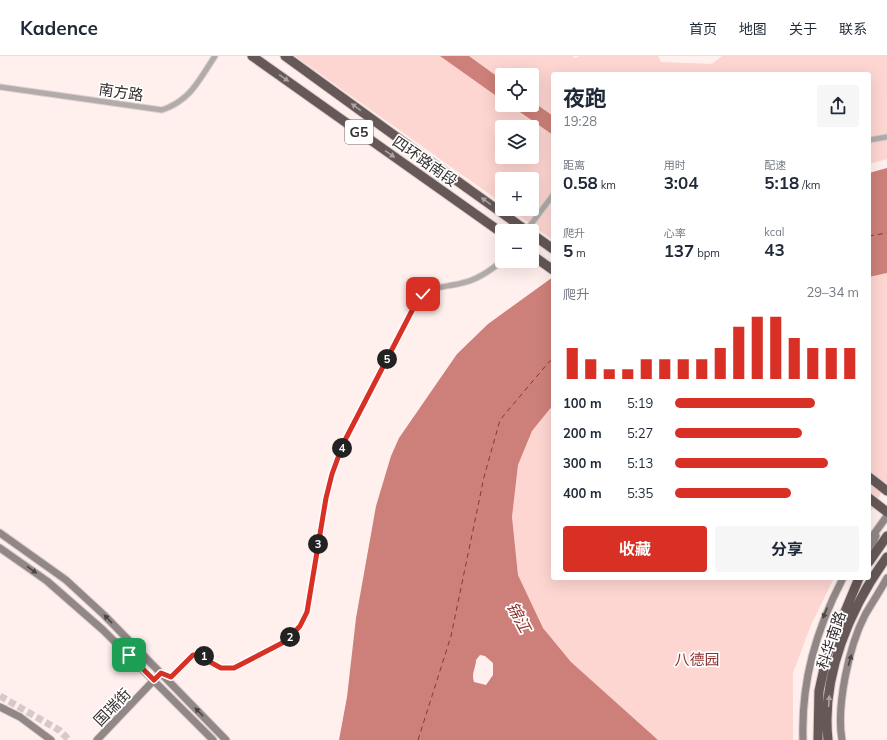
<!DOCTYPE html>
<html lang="zh">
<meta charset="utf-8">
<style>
body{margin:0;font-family:Mulish,"Noto Sans SC",sans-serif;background:#f6f6f7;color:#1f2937;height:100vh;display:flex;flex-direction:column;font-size:15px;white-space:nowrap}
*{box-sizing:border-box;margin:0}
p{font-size:13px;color:#747a83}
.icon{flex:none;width:22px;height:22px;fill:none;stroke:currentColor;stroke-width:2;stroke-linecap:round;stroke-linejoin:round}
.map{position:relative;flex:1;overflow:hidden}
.side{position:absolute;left:551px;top:16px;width:320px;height:508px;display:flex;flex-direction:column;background:#fff;border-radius:4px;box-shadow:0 4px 16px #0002}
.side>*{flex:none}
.tools{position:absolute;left:495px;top:12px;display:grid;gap:8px}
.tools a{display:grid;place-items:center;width:44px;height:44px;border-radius:4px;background:#fff;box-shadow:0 4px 16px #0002;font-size:20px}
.pin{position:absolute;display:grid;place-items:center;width:34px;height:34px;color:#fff;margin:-17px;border-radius:8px;box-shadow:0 2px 6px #0006}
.km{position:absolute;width:20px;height:20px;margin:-10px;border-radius:50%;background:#222;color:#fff;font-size:11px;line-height:20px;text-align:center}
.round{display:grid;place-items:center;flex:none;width:42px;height:42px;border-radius:4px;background:#f6f6f7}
.overview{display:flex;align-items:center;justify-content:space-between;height:68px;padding:0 12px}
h1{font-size:22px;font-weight:700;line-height:30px}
.figures{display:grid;grid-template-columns:repeat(3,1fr);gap:6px;height:68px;padding:4px 12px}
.figures div{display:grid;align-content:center}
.figures b{font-size:17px;font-weight:700}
.figures small{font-size:11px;font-weight:400}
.figures p{font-size:11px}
.chart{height:112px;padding:8px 12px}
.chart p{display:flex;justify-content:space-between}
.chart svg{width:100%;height:72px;margin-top:4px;stroke:#d93025;stroke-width:6}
.action{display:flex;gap:8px;margin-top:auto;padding:8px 12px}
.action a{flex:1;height:46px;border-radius:4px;background:#d93025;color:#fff;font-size:16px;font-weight:700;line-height:46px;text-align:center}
.action a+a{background:#f6f6f7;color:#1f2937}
ul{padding:0 12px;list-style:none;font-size:13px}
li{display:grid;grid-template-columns:64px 48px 1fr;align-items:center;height:30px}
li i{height:10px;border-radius:5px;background:#d93025}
header{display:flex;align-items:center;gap:24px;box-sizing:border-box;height:56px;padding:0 20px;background:#fff;border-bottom:1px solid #e0e1e3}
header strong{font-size:19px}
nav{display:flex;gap:22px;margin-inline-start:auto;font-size:14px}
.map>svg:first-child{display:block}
.green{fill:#fdd5d1;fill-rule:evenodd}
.water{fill:#cc8079;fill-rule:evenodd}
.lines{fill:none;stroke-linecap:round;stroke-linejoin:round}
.ferry{stroke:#903431;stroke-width:1;stroke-dasharray:5 4;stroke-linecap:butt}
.secondary-tunnel{stroke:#d7c9c8;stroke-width:7;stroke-dasharray:7 3.5;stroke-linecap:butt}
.street-casing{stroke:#dbcdcc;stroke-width:7}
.secondary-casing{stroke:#dbcdcc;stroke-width:9}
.highway-casing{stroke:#dbcdcc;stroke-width:11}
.street{stroke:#b1abaa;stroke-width:5}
.secondary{stroke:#908786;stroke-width:7}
.highway{stroke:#655857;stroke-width:9}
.highway-bridge-casing{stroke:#dbcdcc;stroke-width:11;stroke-linecap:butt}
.highway-bridge{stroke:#655857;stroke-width:9}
.oneway{fill:#aaa3a3}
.oneway2{fill:#4c4545}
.route-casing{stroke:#fff;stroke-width:8}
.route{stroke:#d93025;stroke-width:5}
.labels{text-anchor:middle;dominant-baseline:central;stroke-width:3.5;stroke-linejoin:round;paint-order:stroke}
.shield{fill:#fff;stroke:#726d6d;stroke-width:1}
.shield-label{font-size:14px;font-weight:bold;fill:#352f2f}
.street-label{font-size:15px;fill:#352f2f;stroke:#fff}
.park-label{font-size:15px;fill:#8e322f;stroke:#fff}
.water-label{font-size:16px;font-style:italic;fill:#903431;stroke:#fff}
</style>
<header>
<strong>Kadence</strong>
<nav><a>首页</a><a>地图</a><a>关于</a><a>联系</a></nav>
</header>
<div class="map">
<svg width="887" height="684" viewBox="0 0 887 684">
<rect width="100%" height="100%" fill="#fff0ee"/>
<path class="green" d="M295 0H572L575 2 580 0H658L661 6 712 8 722 0H887V103L869 108V18H553V184L510 153H532V123H502V147ZM502 19H532V49H502ZM502 71H532V101H502Z
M887 217V426L869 459V221Z
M553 349V522H834L811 569 793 617V684H658L571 606 543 572 518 519 512 461 518 409 532 375Z"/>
<path class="water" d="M440 0H469L502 24V44Z
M532 45 553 60V79L510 49H532Z
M887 112V217L869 221V117Z
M553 221V349L532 375 518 409 512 461 518 519 543 572 571 606 658 684H339L347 641 356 562 376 450 391 400 399 382 457 298 488 268ZM480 599 485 600 493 607V619L486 629 474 626C471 617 476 612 476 604Z"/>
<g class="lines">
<path class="ferry" d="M869 180 887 177
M418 684 451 580 484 421 500 364 548 307 553 303"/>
<path class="secondary-tunnel" d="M0 640 59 674 69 684"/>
<defs>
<path id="street" d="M0 31 162 54C191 44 199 24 215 0
M869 84 887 81
M526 175 553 139
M163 618 171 621 193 599H202L210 607 221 612H234L286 585 300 570 307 557 326 442 332 418 343 388 417 245C429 229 444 232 462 227 477 224 490 215 502 205"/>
<path id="secondary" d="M0 477 66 524 104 559 226 684
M869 485 887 460
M0 492 47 525 103 574 213 684
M869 497 876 480
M0 651 20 661 51 684
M97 684 156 622
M803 684C801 625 816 574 843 522
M842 684C836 650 849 590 865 559 872 547 880 535 887 522"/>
<path id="highway" d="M252 0 502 177
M285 0 467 132
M532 178 553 193
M532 199 553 214
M869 421 887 435
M869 442 887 456
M869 506 887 480
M818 684 819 635 827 599 859 522
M828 684C821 620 850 552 887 501"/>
</defs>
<use href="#street" class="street-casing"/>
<use href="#secondary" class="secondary-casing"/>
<use href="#highway" class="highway-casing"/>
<use href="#street" class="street"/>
<use href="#secondary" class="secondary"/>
<use href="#highway" class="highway"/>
<defs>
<path id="highway-bridge" d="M467 132 527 175"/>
</defs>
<use href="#highway-bridge" class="highway-bridge-casing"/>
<use href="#highway-bridge" class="highway-bridge"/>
</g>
<defs><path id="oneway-solid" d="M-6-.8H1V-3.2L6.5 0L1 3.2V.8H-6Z"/></defs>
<g class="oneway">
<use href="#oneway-solid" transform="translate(284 22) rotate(35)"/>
<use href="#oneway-solid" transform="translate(356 51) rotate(-144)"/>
<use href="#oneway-solid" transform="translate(390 98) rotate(35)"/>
<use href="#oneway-solid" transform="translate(486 145) rotate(-144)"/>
<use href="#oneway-solid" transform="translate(829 645) rotate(-86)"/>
</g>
<g class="oneway2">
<use href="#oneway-solid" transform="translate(32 514) rotate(36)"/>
<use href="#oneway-solid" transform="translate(825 557) rotate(112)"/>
<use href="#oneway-solid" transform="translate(108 563) rotate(-134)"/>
<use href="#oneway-solid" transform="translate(850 604) rotate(-74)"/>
<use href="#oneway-solid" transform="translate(199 656) rotate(-134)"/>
</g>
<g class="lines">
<defs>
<path id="route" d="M129 599 154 624 161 617 171 621 193 599H202L210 606 221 612H234L286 585 300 570 307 556 326 442 332 418 343 388 417 245 423 238"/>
</defs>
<use href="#route" class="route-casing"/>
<use href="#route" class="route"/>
</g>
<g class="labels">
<rect class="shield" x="345" y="64" width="28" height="24" rx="3"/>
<g class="shield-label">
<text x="359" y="76">G5</text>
</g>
<g class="street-label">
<text transform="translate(121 36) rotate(8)">南方路</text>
<text transform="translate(425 105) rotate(35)">四环路南段</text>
<text transform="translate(831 584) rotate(-71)">科华南路</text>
<text transform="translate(112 651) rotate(-46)">国瑞街</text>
</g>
<g class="park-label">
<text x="697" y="603">八德园</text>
</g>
<g class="water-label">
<text transform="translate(519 561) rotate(62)">锦江</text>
</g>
</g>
</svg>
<div class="tools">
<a><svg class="icon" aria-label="locate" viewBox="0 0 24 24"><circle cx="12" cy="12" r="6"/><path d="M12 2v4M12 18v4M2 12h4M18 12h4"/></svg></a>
<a><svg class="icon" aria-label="layers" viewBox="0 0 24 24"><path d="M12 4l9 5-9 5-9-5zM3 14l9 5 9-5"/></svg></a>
<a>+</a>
<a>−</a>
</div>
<div class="pin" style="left:129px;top:599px;background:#1e9e55"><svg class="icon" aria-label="arrive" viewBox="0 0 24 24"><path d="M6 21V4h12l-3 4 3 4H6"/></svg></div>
<div class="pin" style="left:423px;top:238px;background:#d93025"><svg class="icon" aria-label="check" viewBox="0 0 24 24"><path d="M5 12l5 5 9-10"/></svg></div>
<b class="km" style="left:204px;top:600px">1</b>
<b class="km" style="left:290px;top:581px">2</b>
<b class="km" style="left:318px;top:488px">3</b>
<b class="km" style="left:342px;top:392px">4</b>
<b class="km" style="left:387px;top:303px">5</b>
<section class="side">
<div class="overview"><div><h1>夜跑</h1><p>19:28</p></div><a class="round"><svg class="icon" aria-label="share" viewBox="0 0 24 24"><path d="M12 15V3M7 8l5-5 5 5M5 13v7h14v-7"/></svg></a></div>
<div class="figures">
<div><p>距离</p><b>0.58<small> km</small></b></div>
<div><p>用时</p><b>3:04</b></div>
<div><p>配速</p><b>5:18<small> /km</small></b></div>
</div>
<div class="figures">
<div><p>爬升</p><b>5<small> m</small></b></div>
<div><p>心率</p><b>137<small> bpm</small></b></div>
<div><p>kcal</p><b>43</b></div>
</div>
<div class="chart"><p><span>爬升</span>29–34 m</p>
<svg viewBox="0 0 160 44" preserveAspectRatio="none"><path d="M5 44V25M15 44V32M25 44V38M35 44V38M45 44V32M55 44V32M65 44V32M75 44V32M85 44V25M95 44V12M105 44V6M115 44V6M125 44V19M135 44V25M145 44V25M155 44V25"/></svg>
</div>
<ul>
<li><b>100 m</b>5:19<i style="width:76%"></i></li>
<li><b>200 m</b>5:27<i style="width:69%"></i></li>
<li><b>300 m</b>5:13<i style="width:83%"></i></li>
<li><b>400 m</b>5:35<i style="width:63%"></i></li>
</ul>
<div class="action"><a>收藏</a><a>分享</a></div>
</section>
</div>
